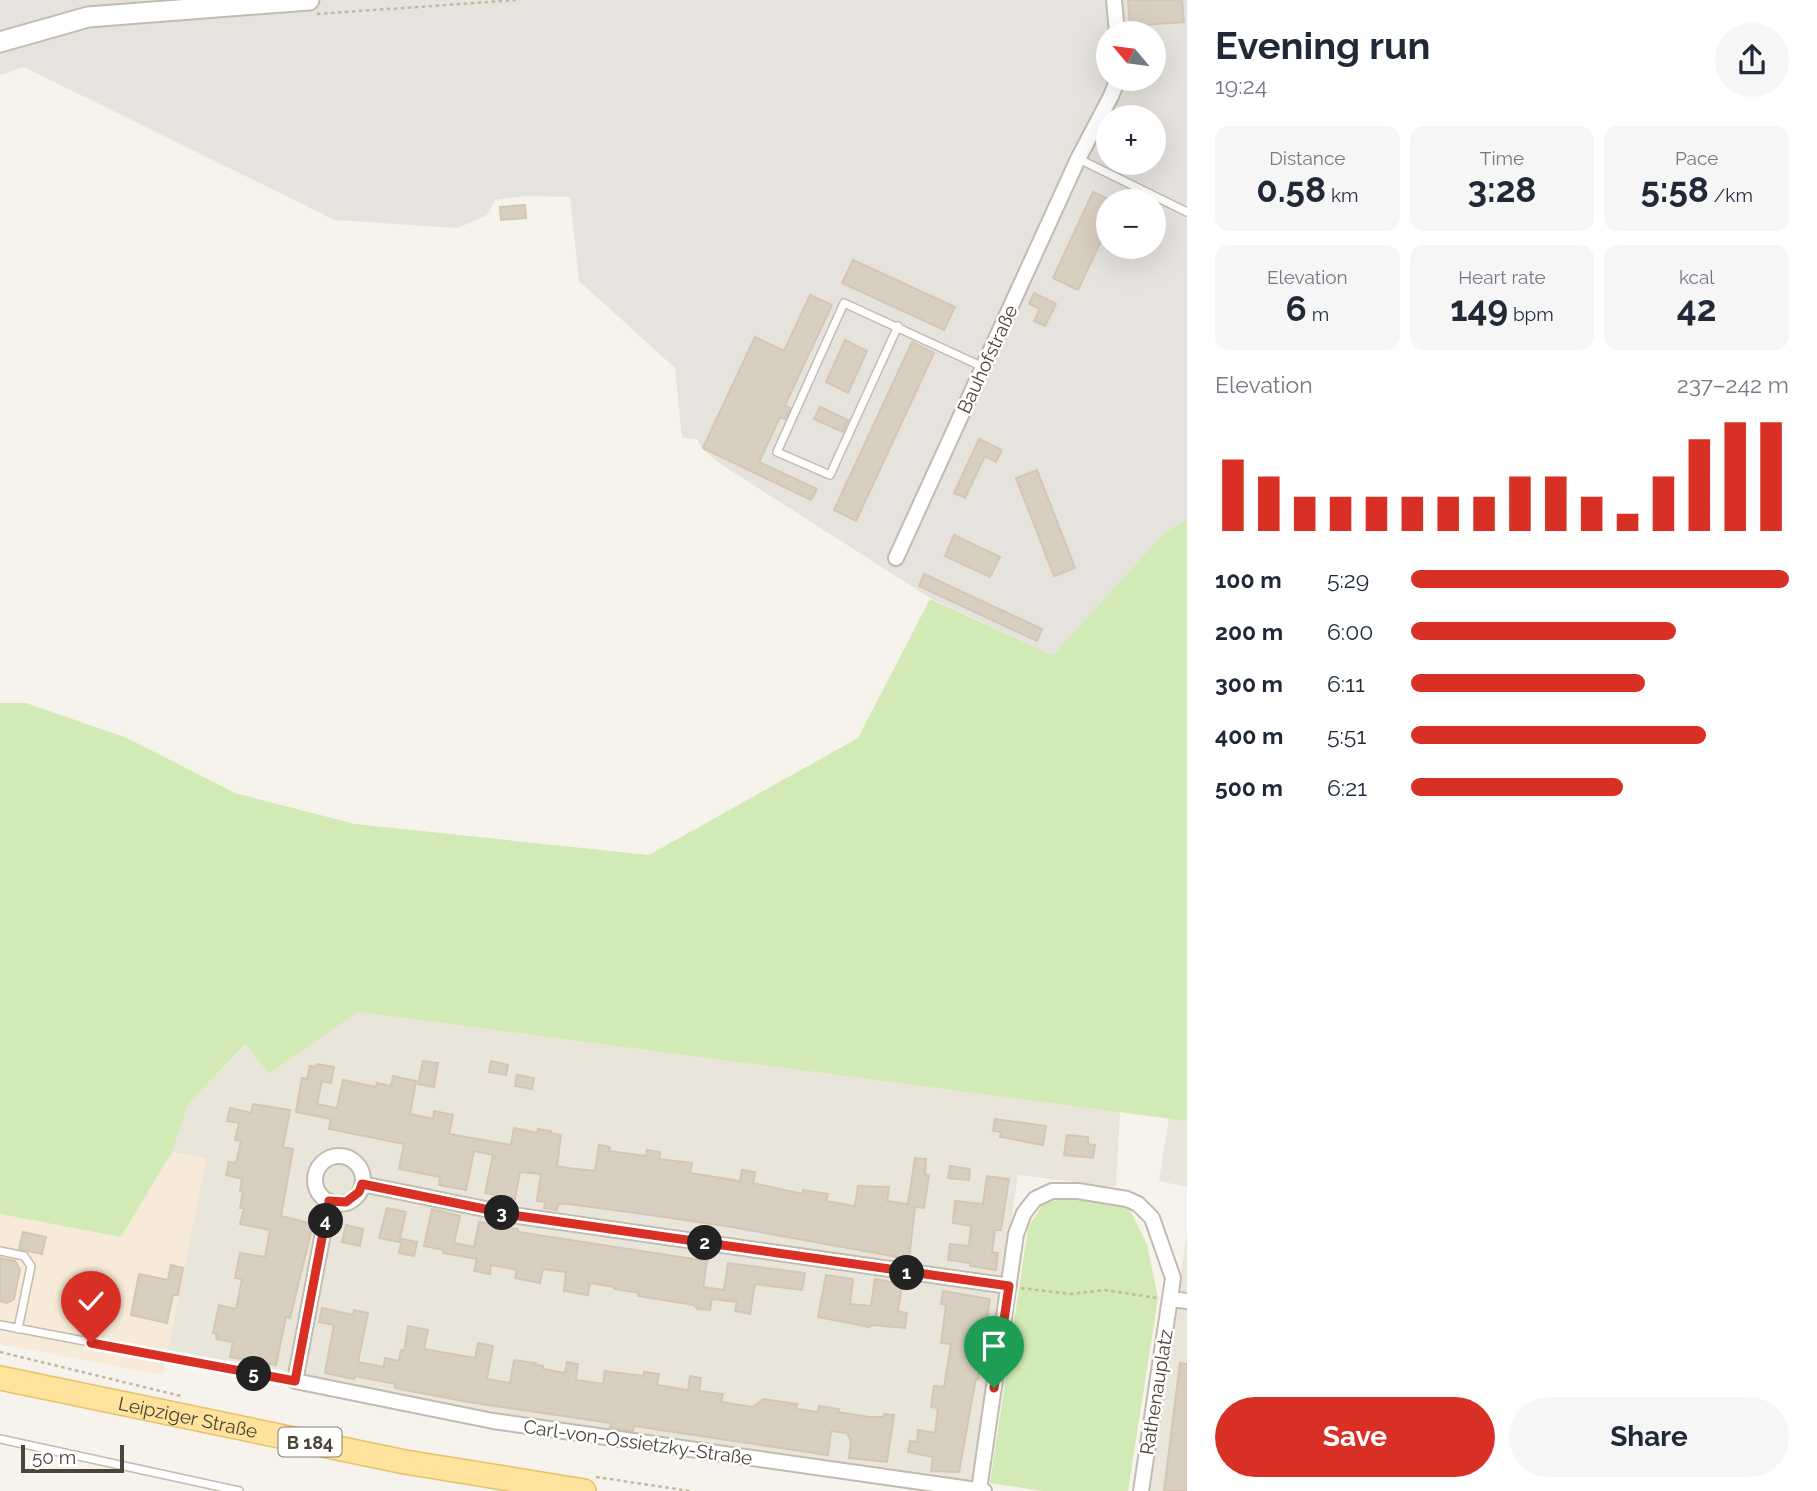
<!DOCTYPE html>
<meta charset="utf-8">
<style>
body{margin:0;font-family:Raleway,sans-serif;background:#f6f6f7;color:#1f2937;height:100vh;display:flex;flex-direction:column;font-size:26px;white-space:nowrap}
*{box-sizing:border-box;margin:0}
p{font-size:23px;color:#747a83}
.icon{flex:none;width:38px;height:38px;fill:none;stroke:currentColor;stroke-width:2;stroke-linecap:round;stroke-linejoin:round}
.map{position:relative;flex:1;overflow:hidden}
.panel{display:flex;flex-direction:column;background:#fff;width:630px}
.panel>*{flex:none}
.needle{width:46px;rotate:299deg}
.fabs{position:absolute;left:1096px;top:21px;display:grid;gap:14px}
.fabs a{display:grid;place-items:center;width:70px;height:70px;border-radius:50%;background:#fff;box-shadow:0 7px 28px #0002;font-size:35px}
.scale{position:absolute;left:21px;bottom:18px;width:103px;box-sizing:border-box;padding-left:7px;border:4px solid #4b4439;border-top:0;font-size:19px;line-height:24px;white-space:nowrap;color:#4b4439;-webkit-text-stroke:5px #fff;paint-order:stroke}
.pin{position:absolute;display:grid;place-items:center;width:60px;height:60px;color:#fff;margin:-72px -30px;border-radius:50% 50% 50% 0;rotate:-45deg;box-shadow:0 0 7px #0007}
.pin .icon{rotate:45deg}
.km{position:absolute;width:35px;height:35px;margin:-18px;border-radius:50%;background:#222;color:#fff;font-size:19px;line-height:35px;text-align:center}
.round{display:grid;place-items:center;flex:none;width:74px;height:74px;border-radius:37px;background:#f6f6f7}
.head{display:flex;align-items:center;justify-content:space-between;height:119px;padding:0 28px}
h1{font-size:38px;font-weight:700;line-height:52px}
.metrics{display:grid;grid-template-columns:repeat(3,1fr);gap:10px;height:119px;padding:7px 28px}
.metrics div{display:grid;align-content:center;border-radius:14px;background:#f6f6f7;text-align:center}
.metrics b{font-size:35px;font-weight:700}
.metrics small{font-size:19px;font-weight:400}
.metrics p{font-size:19px}
.chart{height:196px;padding:14px 28px}
.chart p{display:flex;justify-content:space-between}
.chart svg{width:100%;height:126px;margin-top:7px;stroke:#d93025;stroke-width:6}
.primary-button{display:flex;gap:14px;margin-top:auto;padding:14px 28px}
.primary-button a{flex:1;height:80px;border-radius:42px;background:#d93025;color:#fff;font-size:28px;font-weight:700;line-height:80px;text-align:center}
.primary-button a+a{background:#f6f6f7;color:#1f2937}
ul{padding:0 28px;list-style:none;font-size:23px}
li{display:grid;grid-template-columns:112px 84px 1fr;align-items:center;height:52px}
li i{height:18px;border-radius:9px;background:#d93025}
main{display:flex;flex:1;min-height:0}
.map>svg:first-child{display:block}
.residential{fill:#eae5da}
.commercial{fill:#f7ead8}
.industrial{fill:#e6e2dd;fill-rule:evenodd}
.green{fill:#d2eab5}
.building{fill:#d8cfc1;stroke:#d3c7b4;stroke-width:2}
.lines{fill:none;stroke-linecap:round;stroke-linejoin:round}
.service-casing{stroke:#c2bbae;stroke-width:10}
.minor-casing{stroke:#c2bbae;stroke-width:18}
.tertiary-casing{stroke:#c2bbae;stroke-width:23}
.primary-casing{stroke:#e6c16a;stroke-width:26}
.path{stroke:#c4b79f;stroke-width:2.5;stroke-dasharray:3.5 3.5;stroke-linecap:butt}
.service{stroke:#fff;stroke-width:7}
.minor{stroke:#fff;stroke-width:14}
.tertiary{stroke:#fff;stroke-width:19}
.primary{stroke:#ffe39c;stroke-width:23}
.route-casing{stroke:#fff;stroke-width:14}
.route{stroke:#d93025;stroke-width:9}
.labels{text-anchor:middle;dominant-baseline:central;stroke-width:5;stroke-linejoin:round;paint-order:stroke}
.shield{fill:#fff;stroke:#817c74;stroke-width:2}
.shield-label{font-size:18px;font-weight:bold;fill:#4b4439}
.street-label{font-size:19px;fill:#4b4439;stroke:#fff}
</style>
<main>
<div class="map">
<svg width="1187" height="1491" viewBox="0 0 1187 1491">
<rect width="100%" height="100%" fill="#f6f3ec"/>
<path class="residential" d="M358 1012 1120 1112 1116 1187 1018 1175 973 1481 498 1413 233 1361 167 1353 206 1159 172 1152 189 1103 247 1044 269 1074Z
M1169 1118 1187 1121V1187L1159 1181Z
M1187 1234V1491H1149L1173 1322Z"/>
<path class="commercial" d="M172 1152 206 1158 163 1375 0 1344V1214L121 1237Z"/>
<path class="industrial" d="M0 0H1187V520L1164 533 1053 655 930 598 722 465 703 450 697 439 682 438 675 368 579 281 570 197 526 196 495 200 487 215 458 228 335 220 24 67 0 75ZM1108 33H1153V79H1108ZM1108 117H1153V163H1108ZM1108 201H1153V247H1108Z"/>
<path class="green" d="M1187 520V1121L358 1012 269 1074 246 1044 189 1103 172 1152 121 1237 0 1214V703H26L127 738 235 793 355 824 649 855 858 738 930 599 1053 655 1164 533Z
M1065 1198 1128 1206 1147 1244 1158 1298 1128 1491H1043L990 1483 1028 1228 1043 1204Z"/>
<path class="building" d="M1128 0H1182L1184 22 1130 26Z
M1093 192 1108 199V226L1078 290 1053 278Z
M525 205 526 218 501 220 500 207Z
M853 260 955 307 944 330 842 283Z
M1034 293 1056 304 1045 326 1034 321 1040 309 1029 304Z
M810 295 832 305 785 405 790 408 785 419 780 417 759 462 817 489 811 500 703 448 755 337 784 351Z
M845 340 867 351 848 393 826 382Z
M912 342 934 353 856 521 834 510Z
M820 407 848 420 843 432 814 419Z
M979 439 1002 450 996 462 985 456 965 498 954 493Z
M1037 470 1075 568 1054 576 1016 478Z
M954 535 1000 557 990 577 945 556Z
M924 574 1042 629 1037 641 919 586Z
M423 1061 438 1063 434 1087 418 1084Z
M491 1061 508 1065 506 1075 489 1072Z
M317 1064 334 1067 331 1083 322 1081 317 1104 337 1108 343 1080 376 1087 377 1083 391 1086 393 1076 416 1081 410 1114 433 1119 434 1111 453 1115 449 1134 511 1145 514 1128 537 1133 538 1129 551 1131V1133L561 1135 557 1166 568 1168 595 1171 599 1145 610 1147 609 1151 646 1156 647 1150 660 1152 659 1159 692 1163 690 1173 740 1181 742 1170 755 1172 753 1183 803 1194V1190L828 1194 826 1201 855 1206 858 1186 889 1187 887 1201 908 1204 915 1158 926 1159 925 1175H929L924 1208 915 1207 909 1259 732 1227 650 1215 569 1204H558L557 1210 544 1208 545 1202 537 1201 541 1174 520 1172 515 1199 485 1193 493 1155 474 1151 466 1190 439 1185 440 1177 399 1169 404 1144 329 1129 331 1119 296 1112 302 1078 307 1079 310 1066 316 1067Z
M517 1075 534 1078 532 1089 515 1086Z
M253 1104 290 1110 283 1147 293 1149 281 1216 313 1224 290 1318 286 1317 276 1365 230 1357 233 1342 216 1339 217 1334 213 1333 219 1305 236 1309 242 1279 235 1278 240 1253 265 1257 270 1230 240 1224 244 1208H240L243 1191H240L242 1179 226 1175 229 1162 236 1163 241 1141 235 1140 239 1123 227 1121 230 1108 251 1113Z
M995 1119 1046 1126 1043 1145 1000 1137 1001 1132 993 1131Z
M1067 1135 1088 1137V1144L1095 1145 1093 1158 1064 1155Z
M950 1166 970 1169 969 1180 948 1178Z
M987 1176 1009 1179 1001 1230H995L992 1252 998 1253 996 1270 970 1266V1263L948 1260 950 1244 969 1246 971 1226 953 1223 955 1201 983 1204Z
M387 1208 406 1212 399 1242 379 1238Z
M432 1209 460 1216 454 1243 474 1247 479 1222 518 1229V1232L707 1261 703 1287 724 1290 728 1263 805 1273 802 1290 755 1284 750 1314 735 1311 737 1302 712 1299 710 1310 697 1309 694 1305 638 1296 639 1293 614 1289V1287L590 1283 588 1295 564 1291 566 1272 543 1269 540 1283 515 1278 517 1270 503 1267 491 1265 490 1274 474 1271 477 1259 443 1253 444 1250 424 1246Z
M346 1225 363 1229 360 1246 342 1242Z
M23 1232 46 1237 42 1254 19 1249Z
M402 1239 417 1242 414 1256 399 1253Z
M0 1258 15 1261 20 1269 14 1299 7 1303 0 1301Z
M171 1265 183 1268 178 1295H173L167 1323 131 1315 139 1274 168 1280Z
M826 1275 853 1279 850 1304 871 1306 875 1279 902 1284 898 1311 907 1313 905 1328 871 1325 870 1327 818 1317Z
M943 1291 990 1299 978 1379 976 1378 959 1472 931 1471 933 1457 908 1452 910 1441 917 1442 918 1430 935 1433 938 1408 931 1407 934 1386 944 1387 951 1344 941 1343 946 1305 941 1304Z
M76 1295 111 1302 109 1315 74 1307Z
M322 1308 353 1315 354 1310 368 1313 358 1362 384 1367 385 1358 399 1361 401 1350 404 1351 408 1326 428 1330 424 1349 475 1358 478 1343 493 1346 487 1379 510 1383 514 1360 536 1363 535 1365 543 1366V1369L565 1373 567 1362 578 1364 576 1380 603 1384 605 1371 644 1376V1372L659 1374 657 1385 688 1390 690 1376 701 1378 699 1391 723 1394 721 1402 753 1407 763 1399 797 1404 796 1409 818 1412 819 1406 839 1409 838 1412 869 1417H883L884 1414 894 1415 887 1462 849 1458 851 1441 847 1433 831 1431 828 1455 634 1426 633 1431 610 1428 611 1423 468 1402 395 1388V1384L355 1376 354 1379 325 1373 334 1325 319 1322Z
M1180 1363 1187 1364V1491H1164Z"/>
<g class="lines">
<defs>
<path id="service" d="M1079 159 1187 212
M898 326 830 475 777 452 844 303 983 367
M0 1251 24 1256 31 1266 18 1329
M0 1325 295 1381
M0 1439 239 1491"/>
<path id="minor" d="M1114 0 1117 33
M896 558 1078 159 1111 96 1118 79
M315 1180a24 24 0 1 1 48 0a24 24 0 1 1-48 0Z
M362 1184 519 1216 1009 1286
M329 1201 295 1381 493 1421 984 1491
M1171 1299 1187 1301
M979 1490 1016 1234 1024 1213 1035 1199 1052 1191H1078L1127 1199 1138 1204 1152 1218 1173 1278 1141 1491"/>
<path id="tertiary" d="M0 42 88 17 309 0"/>
<g id="primary">
<path id="s1" d="M0 1378 405 1462 584 1491"/>
</g>
</defs>
<use href="#service" class="service-casing"/>
<use href="#minor" class="minor-casing"/>
<use href="#tertiary" class="tertiary-casing"/>
<use href="#primary" class="primary-casing"/>
<path class="path" d="M317 14 517 0
M1021 1288 1070 1294 1105 1290 1157 1298
M0 1352 181 1396
M596 1477 690 1491"/>
<use href="#service" class="service"/>
<use href="#minor" class="minor"/>
<use href="#tertiary" class="tertiary"/>
<use href="#primary" class="primary"/>
</g>
<g class="lines">
<defs>
<path id="route" d="M91 1343 295 1381 329 1201 346 1202 359 1192 362 1184 519 1216 1009 1286 994 1388"/>
</defs>
<use href="#route" class="route-casing"/>
<use href="#route" class="route"/>
</g>
<g class="labels">
<rect class="shield" x="278.5" y="1427.5" width="63" height="29" rx="5"/>
<g class="shield-label">
<text x="310" y="1442">B 184</text>
</g>
<g class="street-label">
<text transform="translate(987 359) rotate(-65)">Bauhofstraße</text>
<text transform="translate(1156 1392) rotate(-81)">Rathenauplatz</text>
<text stroke="none"><textPath href="#s1" startOffset="192">Leipziger Straße</textPath></text>
<text transform="translate(638 1442) rotate(8)">Carl-von-Ossietzky-Straße</text>
</g>
</g>
</svg>
<div class="fabs">
<a><svg class="needle" viewBox="-14 -14 28 28"><path d="M0-13l5 13h-10z" fill="#e53935"/><path d="M0 13l5-13h-10z" fill="#747a83"/></svg></a>
<a>+</a>
<a>−</a>
</div>
<div class="scale">50 m</div>
<div class="pin" style="left:994px;top:1388px;background:#1e9e55"><svg class="icon" aria-label="arrive" viewBox="0 0 24 24"><path d="M6 21V4h12l-3 4 3 4H6"/></svg></div>
<div class="pin" style="left:91px;top:1343px;background:#d93025"><svg class="icon" aria-label="check" viewBox="0 0 24 24"><path d="M5 12l5 5 9-10"/></svg></div>
<b class="km" style="left:907px;top:1273px">1</b>
<b class="km" style="left:705px;top:1243px">2</b>
<b class="km" style="left:502px;top:1213px">3</b>
<b class="km" style="left:326px;top:1221px">4</b>
<b class="km" style="left:254px;top:1374px">5</b>
</div>
<section class="panel">
<div class="head"><div><h1>Evening run</h1><p>19:24</p></div><a class="round"><svg class="icon" aria-label="share" viewBox="0 0 24 24"><path d="M12 15V3M7 8l5-5 5 5M5 13v7h14v-7"/></svg></a></div>
<div class="metrics">
<div><p>Distance</p><b>0.58<small> km</small></b></div>
<div><p>Time</p><b>3:28</b></div>
<div><p>Pace</p><b>5:58<small> /km</small></b></div>
</div>
<div class="metrics">
<div><p>Elevation</p><b>6<small> m</small></b></div>
<div><p>Heart rate</p><b>149<small> bpm</small></b></div>
<div><p>kcal</p><b>42</b></div>
</div>
<div class="chart"><p><span>Elevation</span>237–242 m</p>
<svg viewBox="0 0 160 44" preserveAspectRatio="none"><path d="M5 44V19M15 44V25M25 44V32M35 44V32M45 44V32M55 44V32M65 44V32M75 44V32M85 44V25M95 44V25M105 44V32M115 44V38M125 44V25M135 44V12M145 44V6M155 44V6"/></svg>
</div>
<ul>
<li><b>100 m</b>5:29<i style="width:100%"></i></li>
<li><b>200 m</b>6:00<i style="width:70%"></i></li>
<li><b>300 m</b>6:11<i style="width:62%"></i></li>
<li><b>400 m</b>5:51<i style="width:78%"></i></li>
<li><b>500 m</b>6:21<i style="width:56%"></i></li>
</ul>
<div class="primary-button"><a>Save</a><a>Share</a></div>
</section>
</main>
